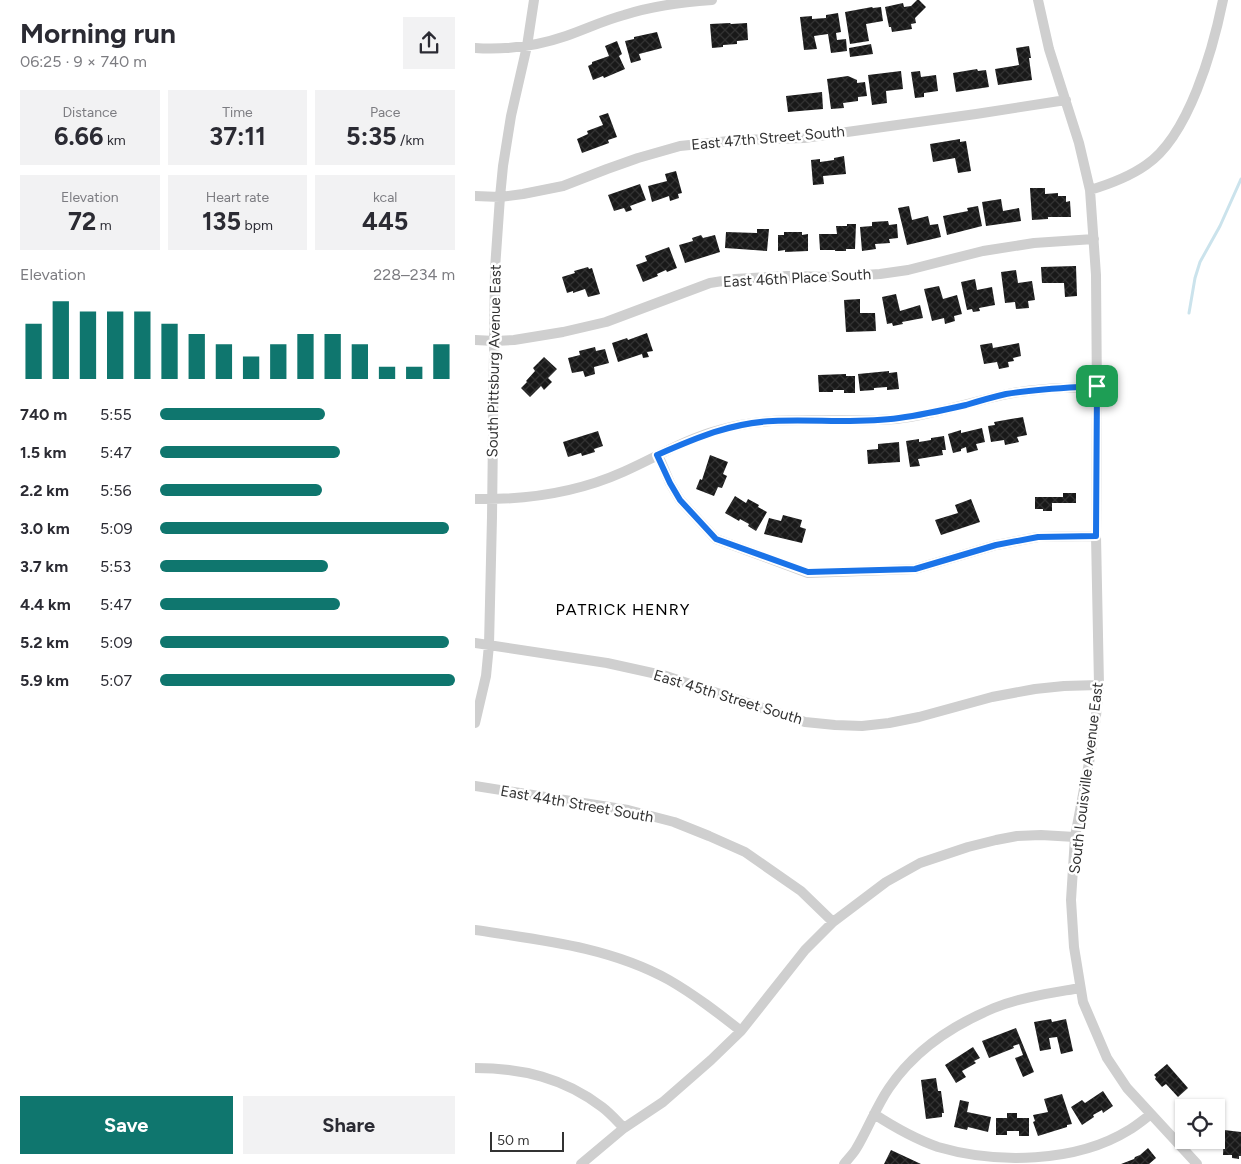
<!DOCTYPE html>
<meta charset="utf-8">
<style>
body{margin:0;font-family:Figtree,sans-serif;background:#f2f2f3;color:#2b2b33;height:100vh;display:flex;flex-direction:column;font-size:19px;white-space:nowrap}
*{box-sizing:border-box;margin:0}
p{font-size:16px;color:#7c7c81}
.icon{flex:none;width:28px;height:28px;fill:none;stroke:currentColor;stroke-width:2;stroke-linecap:round;stroke-linejoin:round}
.map{position:relative;flex:1;overflow:hidden}
.side{display:flex;flex-direction:column;background:#fff;width:475px}
.side>*{flex:none}
.controls{position:absolute;left:700px;top:1099px;display:grid;gap:10px}
.controls a{display:grid;place-items:center;width:50px;height:50px;border-radius:0px;background:#fff;box-shadow:0 1px 4px #0004;font-size:25px}
.scale{position:absolute;left:15px;bottom:12px;width:74px;box-sizing:border-box;padding-left:5px;border:2px solid #323232;border-top:0;font-size:14px;line-height:18px;white-space:nowrap;color:#323232;-webkit-text-stroke:4px #fff;paint-order:stroke}
.pin{position:absolute;display:grid;place-items:center;width:42px;height:42px;color:#fff;margin:-21px;border-radius:10px;box-shadow:0 2px 8px #0006}
.round{display:grid;place-items:center;flex:none;width:52px;height:52px;border-radius:0px;background:#f2f2f3}
.summary{display:flex;align-items:center;justify-content:space-between;height:85px;padding:0 20px}
h1{font-size:28px;font-weight:700;line-height:38px}
.metrics{display:grid;grid-template-columns:repeat(3,1fr);gap:8px;height:85px;padding:5px 20px}
.metrics div{display:grid;align-content:center;border-radius:0px;background:#f2f2f3;text-align:center}
.metrics b{font-size:25px;font-weight:700}
.metrics small{font-size:14px;font-weight:400}
.metrics p{font-size:14px}
.chart{height:140px;padding:10px 20px}
.chart p{display:flex;justify-content:space-between}
.chart svg{width:100%;height:90px;margin-top:5px;stroke:#0f766e;stroke-width:6}
.primary-button{display:flex;gap:10px;margin-top:auto;padding:10px 20px}
.primary-button a{flex:1;height:58px;border-radius:0px;background:#0f766e;color:#fff;font-size:20px;font-weight:700;line-height:58px;text-align:center}
.primary-button a+a{background:#f2f2f3;color:#2b2b33}
ul{padding:0 20px;list-style:none;font-size:16px}
li{display:grid;grid-template-columns:80px 60px 1fr;align-items:center;height:38px}
li i{height:12px;border-radius:6px;background:#0f766e}
main{display:flex;flex:1;min-height:0}
.map>svg:first-child{display:block}
.lines{fill:none;stroke-linecap:round;stroke-linejoin:round}
.stream{stroke:#cbe3ec;stroke-width:3}
.building{fill:url(#building-cross-hatch)}
.street{stroke:#cfcfcf;stroke-width:10}
.route-casing{stroke:#fff;stroke-width:10}
.route{stroke:#1a73e8;stroke-width:6}
.labels{text-anchor:middle;dominant-baseline:central;stroke-width:5;stroke-linejoin:round;paint-order:stroke}
.street-label{font-size:15px;fill:#323232;stroke:#fff}
.neighbourhood-label{font-size:16px;letter-spacing:1px;fill:#000;stroke:#fff}
</style>
<main>
<section class="side">
<div class="summary"><div><h1>Morning run</h1><p>06:25 · 9 × 740 m</p></div><a class="round"><svg class="icon" aria-label="share" viewBox="0 0 24 24"><path d="M12 15V3M7 8l5-5 5 5M5 13v7h14v-7"/></svg></a></div>
<div class="metrics">
<div><p>Distance</p><b>6.66<small> km</small></b></div>
<div><p>Time</p><b>37:11</b></div>
<div><p>Pace</p><b>5:35<small> /km</small></b></div>
</div>
<div class="metrics">
<div><p>Elevation</p><b>72<small> m</small></b></div>
<div><p>Heart rate</p><b>135<small> bpm</small></b></div>
<div><p>kcal</p><b>445</b></div>
</div>
<div class="chart"><p><span>Elevation</span>228–234 m</p>
<svg viewBox="0 0 160 44" preserveAspectRatio="none"><path d="M5 44V17M15 44V6M25 44V11M35 44V11M45 44V11M55 44V17M65 44V22M75 44V27M85 44V33M95 44V27M105 44V22M115 44V22M125 44V27M135 44V38M145 44V38M155 44V27"/></svg>
</div>
<ul>
<li><b>740 m</b>5:55<i style="width:56%"></i></li>
<li><b>1.5 km</b>5:47<i style="width:61%"></i></li>
<li><b>2.2 km</b>5:56<i style="width:55%"></i></li>
<li><b>3.0 km</b>5:09<i style="width:98%"></i></li>
<li><b>3.7 km</b>5:53<i style="width:57%"></i></li>
<li><b>4.4 km</b>5:47<i style="width:61%"></i></li>
<li><b>5.2 km</b>5:09<i style="width:98%"></i></li>
<li><b>5.9 km</b>5:07<i style="width:100%"></i></li>
</ul>
<div class="primary-button"><a>Save</a><a>Share</a></div>
</section>
<div class="map">
<svg width="766" height="1164" viewBox="0 0 766 1164">
<defs>
<pattern id="building-cross-hatch" width="8" height="8" patternUnits="userSpaceOnUse" patternTransform="scale(1.25)"><rect width="8" height="8" fill="#191919"/><path d="M0 0l8 8M0 8l8-8" fill="none" stroke="#323232"/></pattern>
</defs>
<rect width="100%" height="100%" fill="#fff"/>
<g class="lines">
<path class="stream" d="M714 313 720 278 725 262 745 226 766 179"/>
</g>
<path class="building" d="M442 0H444L451 7 440 18 441 23 436 24 437 29 417 32 416 27H414L410 7 428 3 429 7 436 6Z
M397 7 398 8 406 7 408 21 391 24 394 41 375 44 370 12Z
M363 13 366 32 361 33 362 40 371 39 372 51 356 53 353 34 339 36 342 49 329 50 325 17 337 16V19L351 18V15Z
M255 23 256 24 272 23 273 40 262 41V44L248 45V47L237 48 235 24Z
M182 32 187 48 164 54 166 60 156 63 150 41 159 39V37Z
M142 41 147 54 144 56 150 69 129 78 128 76 118 80 113 66 117 64V62L134 56 130 46Z
M396 44 398 54 375 57 374 48Z
M554 46 556 58H554L557 80 523 85 520 69 544 65 541 48Z
M502 69 503 71 511 70 514 87 481 92 478 73Z
M426 71 428 89 411 91 412 103 397 105 393 75Z
M445 71 446 77 461 75 463 91 449 93V97L440 98 436 72Z
M373 76 382 80V83L390 82 392 96 383 97V101L368 103 369 108 356 109 352 79Z
M347 92 348 109 313 112 311 96Z
M133 113 142 137 133 140 134 143 107 153 102 139 113 134 112 131 128 125 124 116Z
M485 139V142L491 141 496 171 483 173 480 158 458 162 455 144Z
M369 156 371 174 348 176 349 184 338 185 336 160 345 159V162L359 160V158Z
M201 171 207 193 203 194 204 198 195 201 194 196 177 202 173 186 192 181 190 174Z
M165 184 171 200 155 206 157 210 151 212 149 208 139 211 133 195Z
M555 188H570V194L583 193V196H591V202L595 201 596 217H573V219L557 220Z
M526 199 528 211 544 208 546 221 511 226 507 202Z
M434 206 437 220 453 216 455 225 463 224 466 237 432 245 423 208Z
M503 206 507 226 472 235 468 216 493 211 492 208Z
M413 221 414 225 422 224 423 238 414 239 415 243 400 244 401 249 387 251 385 227 397 226V222Z
M372 224H381L380 249H371V251H360V250H345L344 234H362L361 226H372Z
M282 229H294L292 251 250 248 251 232 282 233Z
M309 232H327V235L333 234V251L310 252V250L303 251V235H309Z
M226 235 228 238 240 235 245 252 210 263 204 245 218 241 217 238Z
M194 247 202 268 192 272 191 270 182 274 183 276 168 282 161 265 172 261 170 256Z
M601 266 602 296 590 297 589 283H567L566 267Z
M113 267 114 269 117 268 125 294 113 297 110 289 98 293V291L92 293 87 277 100 273 99 271Z
M541 270 543 283 557 281 560 300 553 301 554 308 541 309 540 302 530 303 526 272Z
M500 279 502 290 517 287 520 305 504 308 505 311 498 312 497 309 492 310 486 282Z
M464 286 468 299 482 295 487 314 479 316 480 321 470 324 469 318 457 321 449 289Z
M421 294 425 311 445 305 448 318 427 322 428 324 418 326 417 323 412 324 407 297Z
M385 299V313H400L401 331 371 332 369 300Z
M172 333 178 351 172 352 174 357 168 358 167 354 143 362 137 343 152 338 153 340Z
M517 343 518 348 544 343 546 356 538 358 539 361 533 362 534 367 524 369 522 362 509 364 505 345Z
M120 347 121 351 130 349 134 363 119 367 120 374 110 377 108 371 97 373 93 358 105 355 104 351Z
M69 357 82 369 73 378 77 382 69 390 66 386 55 397 46 388 52 382 51 381 60 371 58 368Z
M414 371V373L422 372 424 389 412 390V387L399 388V390L385 391 383 374Z
M371 374V376H380V393H369V390H358V392H344L343 375Z
M548 417 552 435 542 437 544 442 530 445 529 440 516 442 513 426 520 425 519 422Z
M507 428 510 442 501 444 503 450 492 453 491 447 486 449V451L478 453 473 434 486 430V433Z
M123 431 128 446 119 449 120 452 107 456 106 453 93 457 88 442Z
M469 436 471 450H467L468 455 443 459 445 466 435 467 431 441 444 439V442L456 440V438Z
M424 442 425 462 393 464 392 450 403 449V444Z
M235 455 253 462 248 474 252 476 247 488 243 487 239 496 221 489 225 479 227 480Z
M588 493H601V503H577V511H568V509H560V497H588Z
M260 496 271 503 273 499 284 505 283 507 292 512 281 531 273 526 274 524 265 519 264 521 250 513Z
M496 499 505 522 466 535 460 520 483 513 480 505Z
M308 515 327 520 325 527 331 529 327 543 289 534 294 518 306 521Z
M576 1019 577 1022 591 1019 598 1051 586 1054 582 1037 574 1038 576 1049 565 1051 559 1022Z
M541 1028 559 1072 548 1077 540 1058 548 1055 544 1044 538 1046 539 1048 514 1058 507 1041Z
M498 1047 505 1058 499 1061 501 1063 487 1071 491 1077 481 1083 470 1065Z
M692 1064 713 1088 703 1097 691 1084 687 1087 680 1079 681 1077 679 1075Z
M461 1078 463 1091H466L469 1113H467V1117L451 1119 446 1080Z
M628 1091 638 1106 628 1113 627 1110 618 1115 619 1117 607 1125 596 1107 607 1100 610 1103Z
M587 1094 597 1124 592 1125V1127L563 1136 558 1122 560 1121 558 1115 573 1112 569 1099Z
M485 1100 494 1102 492 1112 516 1117 513 1132 493 1127 492 1130 479 1127Z
M532 1113H542V1118H554V1136H544V1131H532V1135H521V1118H532Z
M749 1130 766 1132V1156H764V1159L757 1158V1155H748Z
M673 1148 681 1158 674 1164H646L659 1159 660 1157 665 1155Z
M416 1150 446 1164H409Z"/>
<g class="lines">
<path class="street" d="M563 0 574 49 604 143 615 190 621 275 622 399 621 536 624 685 621 716 616 752 600 837 596 900 599 947 608 1002 632 1058 652 1088 722 1164
M0 48C31 50 62 46 91 36 111 29 130 20 149 15 177 6 208 2 237 0
M615 190C635 184 654 177 671 165 714 136 738 49 748 0
M0 196 25 197 48 194 88 186 132 169 163 158 205 146 264 140 329 138 501 114 591 100
M0 340 20 341 39 340 88 332 131 322 235 283 260 279 312 276 359 277 405 274 433 270 508 251 559 243 619 239
M183 455 195 483 205 500 241 539 333 573 440 569 521 545 563 537 621 536
M0 499C50 500 101 493 148 472 180 458 210 439 244 430 302 413 362 424 421 419 457 415 493 403 528 395 559 388 591 388 622 387
M0 643 132 663 191 676 330 722 360 725 387 726 414 723 444 717 517 697 560 689 589 686 624 685
M0 723 11 676 14 645 17 517 20 269 25 197 28 166 36 116 52 46 59 0
M0 786 153 810 199 822 234 836 270 852 326 891 358 922
M0 930C66 940 135 947 194 980 220 995 243 1013 266 1031
M0 1068C47 1068 89 1078 127 1107 135 1113 142 1121 149 1128
M399 1114C419 1127 440 1139 463 1147 521 1164 601 1163 654 1130 661 1126 668 1120 675 1115
M106 1164 149 1128 188 1102 236 1060 266 1031 330 950 358 922 411 882 445 863 493 847 521 840 542 836 566 835 600 837
M369 1164C373 1159 378 1154 381 1149 393 1129 401 1107 414 1088 439 1051 478 1025 519 1008 546 997 577 993 605 988"/>
</g>
<g class="lines">
<defs>
<path id="route" d="M622 386 621 536 563 537 521 545 440 569 333 572 241 539 205 500 195 483 182 455C221 438 255 423 298 421 340 419 382 424 424 418 446 415 469 410 491 405 504 401 518 397 531 394 561 389 591 388 622 386Z"/>
</defs>
<use href="#route" class="route-casing"/>
<use href="#route" class="route"/>
</g>
<g class="labels">
<g class="street-label">
<text transform="translate(293 138) rotate(-5)">East 47th Street South</text>
<text transform="translate(322 278) rotate(-3)">East 46th Place South</text>
<text transform="translate(19 361) rotate(-89)">South Pittsburg Avenue East</text>
<text transform="translate(253 697) rotate(17)">East 45th Street South</text>
<text transform="translate(611 778) rotate(-83)">South Louisville Avenue East</text>
<text transform="translate(102 804) rotate(10)">East 44th Street South</text>
</g>
<g class="neighbourhood-label">
<text x="148" y="609">PATRICK HENRY</text>
</g>
</g>
</svg>
<div class="controls">
<a><svg class="icon" aria-label="locate" viewBox="0 0 24 24"><circle cx="12" cy="12" r="6"/><path d="M12 2v4M12 18v4M2 12h4M18 12h4"/></svg></a>
</div>
<div class="scale">50 m</div>
<div class="pin" style="left:622px;top:386px;background:#1e9e55"><svg class="icon" aria-label="arrive" viewBox="0 0 24 24"><path d="M6 21V4h12l-3 4 3 4H6"/></svg></div>
</div>
</main>
